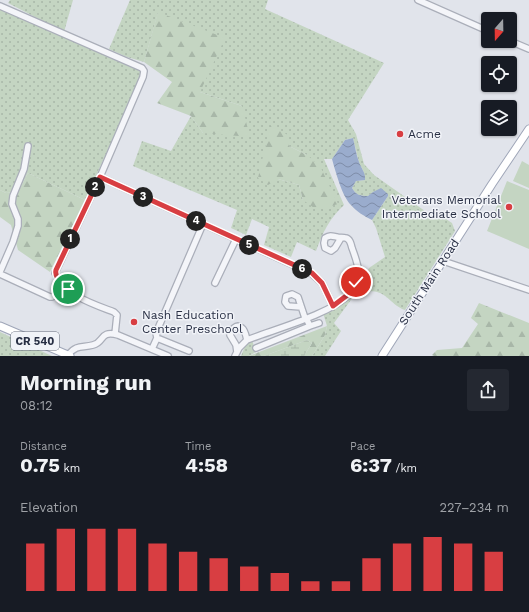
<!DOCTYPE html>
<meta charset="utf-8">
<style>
body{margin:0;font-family:"Work Sans",sans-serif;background:#242831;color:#f1f3f6;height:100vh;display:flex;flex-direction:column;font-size:15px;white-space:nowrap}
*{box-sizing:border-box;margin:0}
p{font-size:13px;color:#9ea1a6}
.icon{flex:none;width:22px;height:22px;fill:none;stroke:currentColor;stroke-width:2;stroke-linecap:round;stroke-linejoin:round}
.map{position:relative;height:356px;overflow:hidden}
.panel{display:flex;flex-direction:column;background:#171b24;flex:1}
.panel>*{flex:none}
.needle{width:26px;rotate:200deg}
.fabs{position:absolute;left:481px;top:12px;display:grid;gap:8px}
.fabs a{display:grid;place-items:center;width:36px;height:36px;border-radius:4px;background:#171b24;box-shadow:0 1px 3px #0004;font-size:20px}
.pin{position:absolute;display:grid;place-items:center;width:34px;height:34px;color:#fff;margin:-17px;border:2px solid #fff;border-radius:50%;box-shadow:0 1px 4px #0007}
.km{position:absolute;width:20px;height:20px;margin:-10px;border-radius:50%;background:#222;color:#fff;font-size:11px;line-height:20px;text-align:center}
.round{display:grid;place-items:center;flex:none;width:42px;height:42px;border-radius:4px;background:#242831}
.head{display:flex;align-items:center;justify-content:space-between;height:68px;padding:0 20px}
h1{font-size:22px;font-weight:700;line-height:30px}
.stats{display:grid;grid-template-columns:repeat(3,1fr);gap:6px;height:68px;padding:4px 20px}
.stats div{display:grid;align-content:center}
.stats b{font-size:20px;font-weight:700}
.stats small{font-size:11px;font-weight:400}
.stats p{font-size:11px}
.chart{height:112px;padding:8px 20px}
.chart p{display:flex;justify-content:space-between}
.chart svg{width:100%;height:72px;margin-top:4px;stroke:#d83e42;stroke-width:6}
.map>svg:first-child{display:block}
.grass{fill:url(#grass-dots);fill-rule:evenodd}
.forest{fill:url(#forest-firs)}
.wetland{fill:url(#wetland-marsh)}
.garden{fill:#c4d5c2}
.water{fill:url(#water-waves)}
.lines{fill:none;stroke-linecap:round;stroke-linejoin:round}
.minor-casing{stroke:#aaaeb9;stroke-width:8}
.major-casing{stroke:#9fa6b8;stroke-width:9}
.minor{stroke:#f4f5f9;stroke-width:5.5}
.major{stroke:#fff;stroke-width:7}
.route-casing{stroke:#fff;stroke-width:8}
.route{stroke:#d83e42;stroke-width:5}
.poi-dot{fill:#d83e42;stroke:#f1f3f8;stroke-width:1.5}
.labels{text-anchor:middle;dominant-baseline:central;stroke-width:3;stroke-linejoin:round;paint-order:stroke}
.shield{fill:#f1f3f8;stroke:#646a7a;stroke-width:1}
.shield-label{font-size:11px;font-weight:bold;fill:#282f44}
.poi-label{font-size:12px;fill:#282f44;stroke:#f1f3f8;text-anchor:start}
.street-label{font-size:12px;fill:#282f44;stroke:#f1f3f8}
</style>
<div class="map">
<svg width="529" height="356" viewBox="0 0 529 356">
<defs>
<pattern id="grass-dots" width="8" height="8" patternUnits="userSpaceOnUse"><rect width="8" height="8" fill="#c4d5c2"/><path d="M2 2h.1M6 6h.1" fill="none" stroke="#a8b7a8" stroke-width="1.8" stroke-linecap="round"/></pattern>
<pattern id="forest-firs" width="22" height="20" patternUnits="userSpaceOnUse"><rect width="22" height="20" fill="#c4d5c2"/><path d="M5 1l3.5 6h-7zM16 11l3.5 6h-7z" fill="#a8b7a8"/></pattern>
<pattern id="wetland-marsh" width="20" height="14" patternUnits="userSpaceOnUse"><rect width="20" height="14" fill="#c4d5c2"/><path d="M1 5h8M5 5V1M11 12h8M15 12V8" fill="none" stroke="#a8b7a8"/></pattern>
<pattern id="water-waves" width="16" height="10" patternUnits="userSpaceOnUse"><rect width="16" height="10" fill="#9aaccd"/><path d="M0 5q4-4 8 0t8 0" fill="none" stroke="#7e8ca8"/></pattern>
</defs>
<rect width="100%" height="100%" fill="#e1e4eb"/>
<path class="grass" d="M10 0H73L64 32 8 3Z
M130 0H268L265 9 384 63 348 120 356 134 364 164 374 175 432 216 437 213 452 223 455 231 405 310C390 305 383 285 364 293L360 288 369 268 385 257 376 228 372 220 388 196 373 192 368 196C360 196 356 195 352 188L356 181 365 180 363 170 359 163 353 138 345 140 332 159H324L344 205C329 219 323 232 316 251L297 242 291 257 264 245 269 227 252 219 246 235 231 228 237 210 133 166 142 141 171 151 191 116 203 133 242 106 200 92 158 13 144 62 127 57 109 49ZM289 146 307 155 303 200 299 185 278 179Z
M0 8 140 71V79L85 200 28 173 18 192 6 193 0 190Z
M359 289 334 323 341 331 325 356H312L325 335 327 326 323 313 340 304Z
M0 332 52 356H0Z
M252 340 256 352 249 356H241L246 344Z"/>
<path class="forest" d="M158 12 225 38 200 92 242 106 250 137 203 133 191 116 157 103 172 82 144 62Z
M270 126 288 135 289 146 307 155 320 166 338 204 317 210 303 200 299 185 278 179 268 185 258 178Z
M28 173 85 200 50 272 18 250 11 225 0 217V190L6 193 18 192Z
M479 303 529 323V356H434L432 355 437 350 462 348 478 324 471 318Z
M327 326 325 335 312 356H304L312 343 307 340 264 356H249Z"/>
<path class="wetland" d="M307 340 312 343 304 356H264Z"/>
<path class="garden" d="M522 161 529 165V188L513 181Z
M507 181 529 190V249L487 231Z"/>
<path class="water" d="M353 138C355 146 356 154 359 162 361 168 366 173 365 180L356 181 352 188C356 195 360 196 368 196L373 192 381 188 388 194V196L372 220C364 216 357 212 351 205 342 196 336 173 332 159L345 140Z"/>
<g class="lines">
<defs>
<path id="minor" d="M418 0 488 31
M0 6 142 68 144 71 143 77 100 177 55 273C66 296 93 304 114 312L117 315 115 334
M510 41 529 49
M100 177 311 273 322 283 333 306
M443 261 529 290
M0 272 13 242 18 226V219L12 204 13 196 24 169 28 146
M0 274 50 297H52L68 289
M215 283 236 239
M301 307 288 306 285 302 286 296 292 294 298 297 305 318
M306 318 310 326 319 323
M157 338 156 333 203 224
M256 348 310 326
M152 349 157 338 189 351
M237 352 236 345 230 335C231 330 236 323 242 328 245 330 246 336 247 340
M68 355C77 344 82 348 93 345 105 342 99 330 118 335L168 356
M235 356 239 348 247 340C275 329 329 315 350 294 364 279 358 264 352 248 351 244 350 239 346 238 343 237 340 238 337 237 332 236 330 235 325 238L324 243 325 248 331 251 335 248 341 238"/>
<path id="major" d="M0 326 70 356
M382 356 492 184 529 129"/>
</defs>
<use href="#minor" class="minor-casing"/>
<use href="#major" class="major-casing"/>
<use href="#minor" class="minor"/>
<use href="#major" class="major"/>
</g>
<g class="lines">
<defs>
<path id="route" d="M68 289C63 284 54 278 56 270L100 177 312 273 322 283 333 306 350 293 356 282"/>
</defs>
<use href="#route" class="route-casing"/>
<use href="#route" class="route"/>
</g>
<g class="poi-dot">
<circle cx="400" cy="134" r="4"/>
<circle cx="509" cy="207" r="4"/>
<circle cx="134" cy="322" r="4"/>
</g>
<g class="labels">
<rect class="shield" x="11" y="332" width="48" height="18" rx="3"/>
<g class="shield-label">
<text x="35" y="341">CR 540</text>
</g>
<g class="poi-label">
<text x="408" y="134">Acme</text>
<text x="501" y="200" text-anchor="end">Veterans Memorial<tspan x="501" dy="14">Intermediate School</tspan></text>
<text x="142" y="315">Nash Education<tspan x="142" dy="14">Center Preschool</tspan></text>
</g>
<g class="street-label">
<text transform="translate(429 282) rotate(-57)">South Main Road</text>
</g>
</g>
</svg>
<div class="fabs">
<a><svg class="needle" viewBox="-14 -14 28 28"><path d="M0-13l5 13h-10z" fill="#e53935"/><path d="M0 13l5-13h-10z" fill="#9ea1a6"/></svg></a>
<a><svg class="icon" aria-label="locate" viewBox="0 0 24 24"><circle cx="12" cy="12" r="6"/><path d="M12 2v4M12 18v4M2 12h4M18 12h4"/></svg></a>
<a><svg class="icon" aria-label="layers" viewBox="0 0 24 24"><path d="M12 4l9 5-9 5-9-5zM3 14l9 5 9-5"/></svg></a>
</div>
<div class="pin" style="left:68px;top:289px;background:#1e9e55"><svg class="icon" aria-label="arrive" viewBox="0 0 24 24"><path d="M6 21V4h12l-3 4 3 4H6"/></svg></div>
<div class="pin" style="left:356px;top:282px;background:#d93025"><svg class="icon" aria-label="check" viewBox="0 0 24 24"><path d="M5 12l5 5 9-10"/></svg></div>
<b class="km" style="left:70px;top:239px">1</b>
<b class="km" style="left:95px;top:187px">2</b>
<b class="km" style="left:143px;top:197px">3</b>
<b class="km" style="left:196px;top:221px">4</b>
<b class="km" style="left:249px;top:245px">5</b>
<b class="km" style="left:302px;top:269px">6</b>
</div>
<section class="panel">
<div class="head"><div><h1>Morning run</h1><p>08:12</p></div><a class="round"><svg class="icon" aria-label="share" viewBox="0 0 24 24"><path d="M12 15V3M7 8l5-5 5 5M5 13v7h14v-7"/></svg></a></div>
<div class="stats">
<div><p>Distance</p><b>0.75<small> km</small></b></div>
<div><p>Time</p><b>4:58</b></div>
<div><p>Pace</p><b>6:37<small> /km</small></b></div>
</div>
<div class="chart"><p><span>Elevation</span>227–234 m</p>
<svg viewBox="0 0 160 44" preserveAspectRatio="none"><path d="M5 44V15M15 44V6M25 44V6M35 44V6M45 44V15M55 44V20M65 44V24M75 44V29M85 44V33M95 44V38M105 44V38M115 44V24M125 44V15M135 44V11M145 44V15M155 44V20"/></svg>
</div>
</section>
